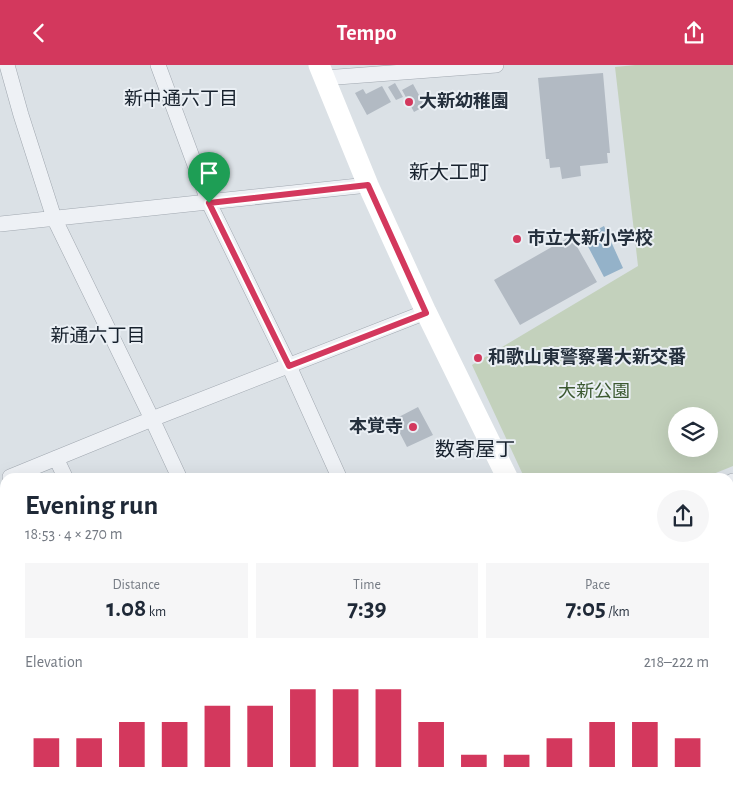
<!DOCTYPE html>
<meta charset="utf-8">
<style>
body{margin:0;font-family:"Alegreya Sans","Noto Sans JP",sans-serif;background:#f6f6f7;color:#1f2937;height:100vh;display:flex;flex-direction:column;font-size:19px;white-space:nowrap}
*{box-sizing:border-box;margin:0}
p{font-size:16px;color:#747a83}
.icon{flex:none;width:28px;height:28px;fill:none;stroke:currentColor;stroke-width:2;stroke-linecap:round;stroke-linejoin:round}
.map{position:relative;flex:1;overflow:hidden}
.sheet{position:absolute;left:0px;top:408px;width:734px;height:321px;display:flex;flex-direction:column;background:#fff;border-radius:15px 15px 0 0;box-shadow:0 5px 20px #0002}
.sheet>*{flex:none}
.tools{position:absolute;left:668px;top:342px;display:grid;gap:10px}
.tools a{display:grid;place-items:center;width:50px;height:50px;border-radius:50%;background:#fff;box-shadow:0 5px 20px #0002;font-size:25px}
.pin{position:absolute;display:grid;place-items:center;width:42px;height:42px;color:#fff;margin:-51px -21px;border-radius:50% 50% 50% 0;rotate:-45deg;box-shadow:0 0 5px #0007}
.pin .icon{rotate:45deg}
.round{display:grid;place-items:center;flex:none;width:52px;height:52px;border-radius:26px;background:#f6f6f7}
.summary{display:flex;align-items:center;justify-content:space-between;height:85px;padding:0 25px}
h1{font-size:28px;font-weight:700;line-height:38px}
.figures{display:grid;grid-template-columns:repeat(3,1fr);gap:8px;height:85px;padding:5px 25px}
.figures div{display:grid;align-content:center;border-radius:0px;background:#f6f6f7;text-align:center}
.figures b{font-size:25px;font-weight:700}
.figures small{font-size:14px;font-weight:400}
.figures p{font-size:14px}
.chart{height:140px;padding:10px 25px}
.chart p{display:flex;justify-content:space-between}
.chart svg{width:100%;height:90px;margin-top:5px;stroke:#d3385d;stroke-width:6}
header{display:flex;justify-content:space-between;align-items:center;height:65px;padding:0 25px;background:#d3385d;color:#fff;font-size:22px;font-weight:700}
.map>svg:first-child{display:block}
.green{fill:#c3d1bc;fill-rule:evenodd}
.water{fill:#94b2c9}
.building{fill:#b2bac3}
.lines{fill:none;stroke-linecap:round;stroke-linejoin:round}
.street-casing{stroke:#a1a8b0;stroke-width:16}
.primary-casing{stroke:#9aa6b3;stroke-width:25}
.street{stroke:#eef1f5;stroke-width:15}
.secondary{stroke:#fff;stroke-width:21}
.primary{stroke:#fff;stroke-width:24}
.route-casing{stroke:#fff;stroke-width:10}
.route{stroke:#d3385d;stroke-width:6}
.poi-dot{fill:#d3385d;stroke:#eaeff4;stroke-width:2}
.labels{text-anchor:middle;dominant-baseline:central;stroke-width:4;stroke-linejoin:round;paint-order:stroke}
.poi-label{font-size:18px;font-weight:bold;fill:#25303d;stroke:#eaeff4;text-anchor:start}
.park-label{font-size:18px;fill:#3c5931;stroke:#eaeff4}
.neighbourhood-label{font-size:19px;fill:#17212d;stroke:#eaeff4}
.quarter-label{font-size:20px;fill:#17212d;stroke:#eaeff4}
</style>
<header><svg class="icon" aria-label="back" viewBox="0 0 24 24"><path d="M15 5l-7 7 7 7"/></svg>Tempo<svg class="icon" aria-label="share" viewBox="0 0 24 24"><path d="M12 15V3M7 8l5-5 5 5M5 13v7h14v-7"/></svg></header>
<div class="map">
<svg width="733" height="728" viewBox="0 0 733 728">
<rect width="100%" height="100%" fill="#dbe1e6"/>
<path class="green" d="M635 0H733V401L706 412H524L472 300 638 201 615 2ZM676 351H709V384H676Z"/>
<path class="water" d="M604 161 623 203 604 212 583 172Z
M0 690 5 697V724H24L27 728H0Z"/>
<path class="building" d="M603 8 610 88H607L608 98 580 101 581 111 562 114 560 102 550 103 549 94H546L538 13Z
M395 18 403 32 396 35 388 22Z
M413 19 425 41 414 47 402 25Z
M382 21 391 37 367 50 355 28 363 24 366 29Z
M571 171 597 217 520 260 494 215Z
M418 342 433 370 407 382 393 355Z"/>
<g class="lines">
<defs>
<path id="street" d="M7 0 21 50 54 153 152 354 179 412
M158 0 209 138 289 301 339 412
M324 13 496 0
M0 159 368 120
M56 393 65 412
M10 412 152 354 426 247
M729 418 733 416
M0 530 5 541
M729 577 733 586
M0 597 5 596
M729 622 733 620
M729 710 733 708
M102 724 105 728
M327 724 329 728
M494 724 496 728
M189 728 195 724
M539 728 547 724
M696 728 704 724"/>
<path id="primary" d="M729 646 733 644
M729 682 733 680
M586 728 593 724
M647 728 655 724"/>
</defs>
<use href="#street" class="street-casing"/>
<use href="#primary" class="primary-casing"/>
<use href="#street" class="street"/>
<path class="secondary" d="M319 0 368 120 426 247 507 412
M666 724 669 728"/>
<use href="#primary" class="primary"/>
</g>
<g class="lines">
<defs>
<path id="route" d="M368 120 426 248 289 301 209 138Z"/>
</defs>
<use href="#route" class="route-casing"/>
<use href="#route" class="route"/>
</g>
<g class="poi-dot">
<circle cx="409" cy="37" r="5"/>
<circle cx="517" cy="174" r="5"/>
<circle cx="478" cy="293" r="5"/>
<circle cx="413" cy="362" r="5"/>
</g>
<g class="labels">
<g class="poi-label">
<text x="419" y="37">大新幼稚園</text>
<text x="527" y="174">市立大新小学校</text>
<text x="488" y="293">和歌山東警察署大新交番</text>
<text x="403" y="362" text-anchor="end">本覚寺</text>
</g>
<g class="park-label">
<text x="594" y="327">大新公園</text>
</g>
<g class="neighbourhood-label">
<text x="181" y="34">新中通六丁目</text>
<text x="98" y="271">新通六丁目</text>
</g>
<g class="quarter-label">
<text x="449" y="108">新大工町</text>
<text x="475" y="385">数寄屋丁</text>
</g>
</g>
</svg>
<div class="tools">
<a><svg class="icon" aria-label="layers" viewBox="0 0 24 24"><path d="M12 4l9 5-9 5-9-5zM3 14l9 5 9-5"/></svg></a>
</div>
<div class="pin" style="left:209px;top:138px;background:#1e9e55"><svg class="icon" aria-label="arrive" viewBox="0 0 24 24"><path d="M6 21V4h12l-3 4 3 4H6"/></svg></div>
<section class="sheet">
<div class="summary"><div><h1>Evening run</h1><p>18:53 · 4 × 270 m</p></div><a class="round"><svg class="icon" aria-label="share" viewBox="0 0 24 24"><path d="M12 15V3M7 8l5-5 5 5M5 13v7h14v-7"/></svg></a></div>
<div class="figures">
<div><p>Distance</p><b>1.08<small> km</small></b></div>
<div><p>Time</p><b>7:39</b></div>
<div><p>Pace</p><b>7:05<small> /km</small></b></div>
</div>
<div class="chart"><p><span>Elevation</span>218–222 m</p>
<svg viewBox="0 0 160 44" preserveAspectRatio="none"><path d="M5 44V30M15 44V30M25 44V22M35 44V22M45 44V14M55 44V14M65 44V6M75 44V6M85 44V6M95 44V22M105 44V38M115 44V38M125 44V30M135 44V22M145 44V22M155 44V30"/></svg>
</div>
</section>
</div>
